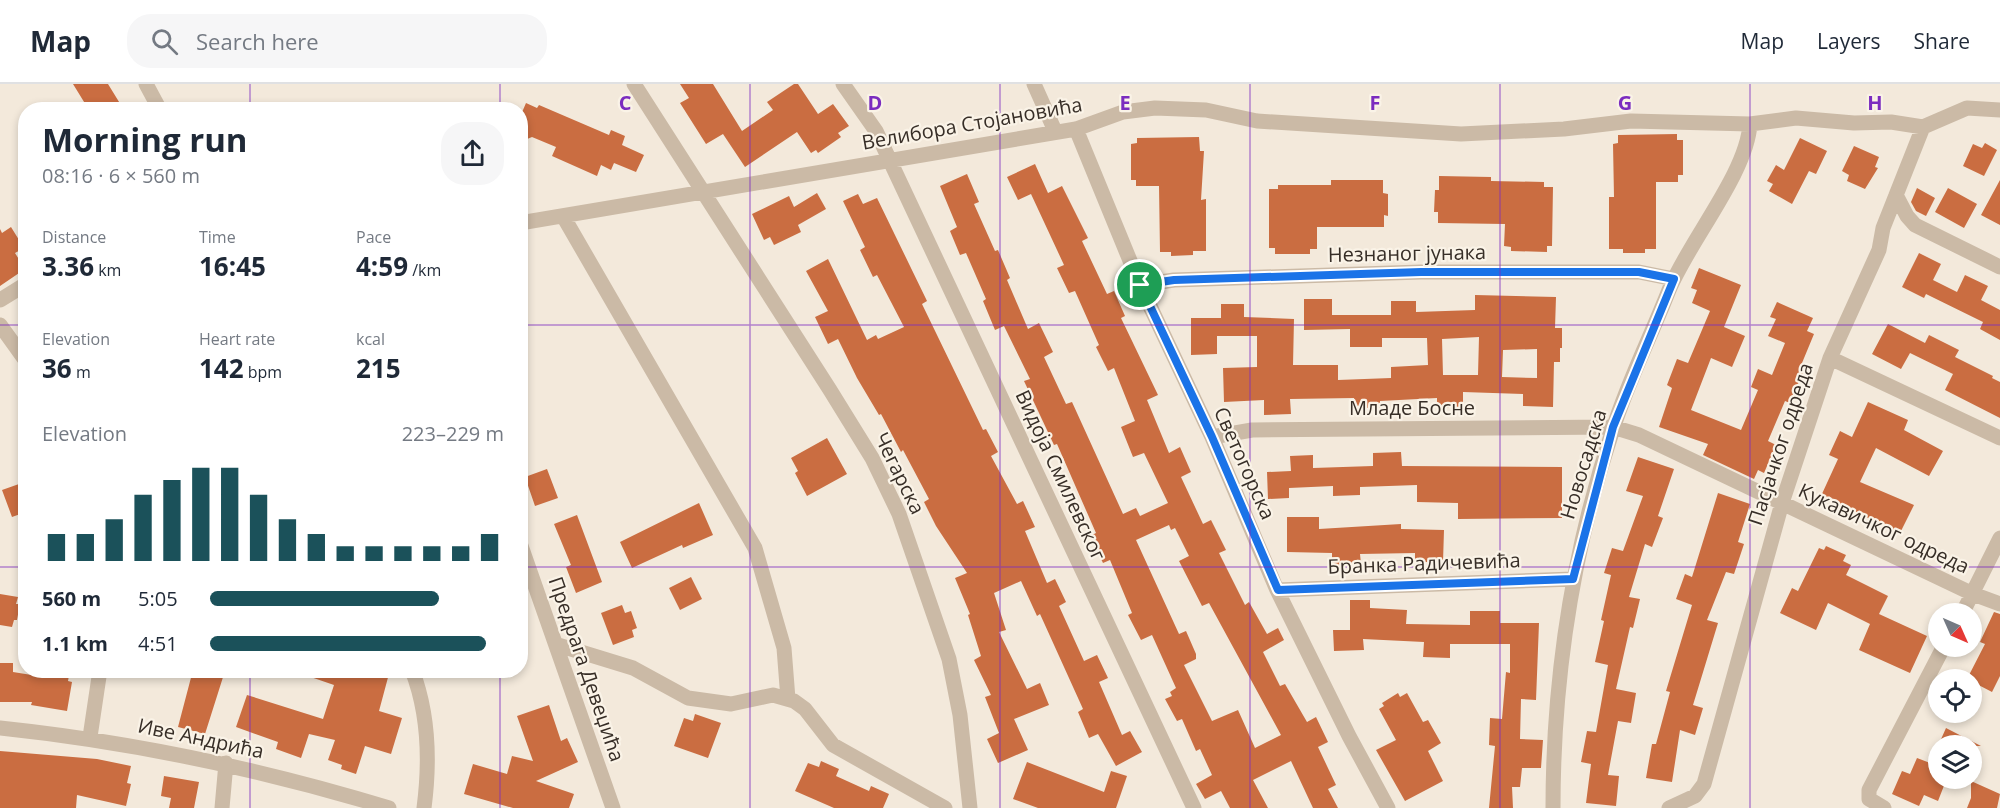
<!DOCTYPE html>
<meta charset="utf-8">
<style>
body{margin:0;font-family:"Open Sans",sans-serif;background:#f6f6f7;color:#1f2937;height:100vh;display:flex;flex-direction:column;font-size:22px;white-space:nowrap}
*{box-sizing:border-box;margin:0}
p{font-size:20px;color:#747a83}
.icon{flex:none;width:33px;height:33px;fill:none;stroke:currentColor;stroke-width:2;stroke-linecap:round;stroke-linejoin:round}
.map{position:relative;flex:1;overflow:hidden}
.sheet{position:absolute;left:18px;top:18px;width:510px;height:576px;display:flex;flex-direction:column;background:#fff;border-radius:24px;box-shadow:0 3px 9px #0003}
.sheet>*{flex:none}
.needle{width:39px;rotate:135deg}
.controls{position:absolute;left:1928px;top:519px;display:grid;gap:12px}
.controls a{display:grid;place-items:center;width:54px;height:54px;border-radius:50%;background:#fff;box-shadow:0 3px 9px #0003;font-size:30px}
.pin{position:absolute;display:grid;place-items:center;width:51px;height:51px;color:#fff;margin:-26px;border:3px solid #fff;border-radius:50%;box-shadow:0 2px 6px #0007}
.round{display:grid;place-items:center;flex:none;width:63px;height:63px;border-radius:24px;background:#f6f6f7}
.head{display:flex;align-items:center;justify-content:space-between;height:102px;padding:0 24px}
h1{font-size:33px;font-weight:700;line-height:45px}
.stats{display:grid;grid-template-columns:repeat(3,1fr);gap:9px;height:102px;padding:6px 24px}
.stats div{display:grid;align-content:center}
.stats b{font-size:26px;font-weight:700}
.stats small{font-size:16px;font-weight:400}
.stats p{font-size:16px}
.chart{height:168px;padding:12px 24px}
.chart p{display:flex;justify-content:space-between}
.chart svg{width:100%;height:108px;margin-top:6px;stroke:#1b515a;stroke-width:6}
ul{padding:0 24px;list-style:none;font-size:20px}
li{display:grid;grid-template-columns:96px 72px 1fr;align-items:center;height:45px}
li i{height:15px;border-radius:8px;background:#1b515a}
header{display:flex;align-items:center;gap:36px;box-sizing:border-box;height:84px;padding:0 30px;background:#fff;border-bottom:2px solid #e0e1e3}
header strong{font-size:28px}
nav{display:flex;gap:33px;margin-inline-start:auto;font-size:21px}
.search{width:420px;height:54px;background:#f6f6f7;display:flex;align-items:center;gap:15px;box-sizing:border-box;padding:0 21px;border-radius:24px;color:#747a83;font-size:22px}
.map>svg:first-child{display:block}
.building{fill:#ca6d41;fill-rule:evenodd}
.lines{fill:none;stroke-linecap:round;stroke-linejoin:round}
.minor{stroke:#cbbaa6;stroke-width:15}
.route-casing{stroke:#fff;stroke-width:12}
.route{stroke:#1a73e8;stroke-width:8}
.grid{fill:none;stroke:#7b2cbf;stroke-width:1.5;stroke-opacity:0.55}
.labels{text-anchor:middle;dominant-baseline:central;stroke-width:4.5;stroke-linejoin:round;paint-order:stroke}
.street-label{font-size:20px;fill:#372e27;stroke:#faf3e7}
.grid-label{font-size:20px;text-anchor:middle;font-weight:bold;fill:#7b2cbf;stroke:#faf3e7;stroke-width:4.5;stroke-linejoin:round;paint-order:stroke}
</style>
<header>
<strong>Map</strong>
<div class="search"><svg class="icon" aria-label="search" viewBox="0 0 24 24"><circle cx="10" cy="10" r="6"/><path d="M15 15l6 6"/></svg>Search here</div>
<nav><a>Map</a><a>Layers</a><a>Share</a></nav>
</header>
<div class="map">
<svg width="2000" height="724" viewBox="0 0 2000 724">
<rect width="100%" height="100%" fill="#f3e9db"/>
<path class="building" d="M73 0H108L124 26H89Z
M680 0H713L742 47 773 26 767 18 794 0H798L818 30 833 20 849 42 838 49 841 53 818 69 816 66 811 69 797 48 745 83 723 50 706 60 680 19 689 14Z
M526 19 537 24 539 21 609 51 611 46 625 52 622 61 644 71 636 88 614 79 611 86 601 81 597 92 552 72 556 63 532 53 520 58V33Z
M1677 50V56H1683V91H1678V98H1656V165H1645V169H1623V165H1609V113H1614L1613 60 1618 59V51Z
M1199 53 1200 67H1204L1201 116 1206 115V167H1193V171L1171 172V168H1160L1159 102H1136V96H1131V60L1137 59V54Z
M1800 54 1827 67 1816 90 1809 87 1792 120 1769 107 1773 100 1767 97 1776 81 1784 86Z
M1985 59 1997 66 1984 92 1963 82 1973 60 1982 64Z
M1854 62 1879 73 1875 83 1878 84 1865 105 1847 97 1849 91 1842 87Z
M1035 80 1048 109 1062 102 1088 154 1082 157 1107 210 1114 207 1125 232 1121 234 1158 311 1147 316 1169 369 1180 363 1191 388 1181 393 1203 440 1211 436 1226 466 1219 469 1245 521 1249 518 1267 550 1278 544 1284 556 1263 568 1280 602 1285 600 1307 638 1316 633 1328 658 1318 663 1336 701 1328 705 1338 724H1313L1291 677 1253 696 1268 724H1230L1221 707 1205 715 1196 700 1212 691 1200 665 1196 667 1182 635 1177 637 1165 615 1172 612 1170 608 1176 604 1152 551 1141 556 1128 531 1132 529 1110 476 1103 479 1090 452 1096 449 1057 360 1054 361 1024 297 1030 295 1004 242 995 246 983 217 986 215 966 169 960 171 950 147 957 143 940 102 967 90 979 118 974 120 995 167 998 166 1010 194 1007 196 1028 245 1039 239 1053 268 1044 273 1066 320 1072 318 1123 430 1136 424 1140 432 1168 419 1144 369 1133 373 1121 343 1135 337 1114 284 1108 287 1096 263 1099 261 1075 207 1069 209 1057 184 1064 181 1031 110 1018 116 1007 93ZM1169 441 1171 446 1175 444 1189 472 1179 477 1202 522 1209 519 1281 651 1255 664 1238 626 1212 637 1184 581 1196 575V570L1186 547 1179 550 1136 456Z
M1439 92 1491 93V97L1544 98V103H1553L1552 162H1547V168L1511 167V163L1504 162 1505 140 1438 139V128H1434L1435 106H1439Z
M1331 96H1383V109L1388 110V132L1384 131V143H1317V165H1310V170H1275V164H1269V105H1278V101H1331Z
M2000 96V141L1981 131Z
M1917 104 1935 114 1926 132 1916 127 1911 118Z
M1948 104 1977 120 1964 144 1935 128Z
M817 109 826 125 798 141 801 148 774 161 770 153 764 156 752 130 789 112 794 123Z
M858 110 863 120 877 114 927 217 922 220 983 346 986 345 998 368 991 372 1017 420 1023 417 1035 443 1025 447 1047 499 1055 495 1066 518 1059 522 1084 577 1097 571 1108 594 1099 598 1122 651 1130 647 1142 668 1116 682 1098 650 1089 654 1078 628 1083 625 1040 530 1037 532 1021 497 994 509 1006 546 999 548 1027 605 1040 599 1049 621 1014 635 1028 666 998 679 987 655 999 649 985 613 991 611 974 576 981 572 968 531 970 530 955 494 967 489 936 442 924 418 929 415 903 366 901 368 881 330 879 331 857 294 838 255 828 260 815 233 828 227 806 187 828 175 867 256 876 251 878 255 904 243 877 191 873 193 860 166 865 163 843 117Z
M11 143 24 164 15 169 25 185 0 202V145L2 149Z
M1919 169 1941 180 1933 196 1957 208 1965 191 1988 202 1981 216 2000 226V256L1980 245 1983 238 1926 210 1924 214 1902 203Z
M1699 184 1741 201 1724 243 1745 252 1732 283 1711 274 1691 326 1741 346 1758 306 1751 303 1758 285 1772 291 1785 259 1768 252 1776 235 1770 233 1777 218 1813 234 1807 247 1814 250 1802 279 1806 281 1790 319 1785 317 1768 357 1776 361 1764 389 1758 386 1754 395 1703 371 1708 360 1659 343 1672 304 1667 301 1677 275 1688 279 1710 227 1692 219 1697 206 1691 204Z
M1475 211 1556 213 1555 244H1562V264H1560V278H1554L1553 323 1523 322V310L1463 308V323L1437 324V314L1380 317V324H1355L1354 314 1290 315 1291 330 1264 331V316L1224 318 1223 284 1257 283V252H1217V270L1191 271V234H1221V220H1244V233L1294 235 1293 281H1338V296L1391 294V283L1428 281 1427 254H1382V263H1350V245L1304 246V215H1332V231H1391V217H1416V228L1475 226ZM1479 253 1478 291H1443L1442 255ZM1537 265V294L1502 293 1503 266Z
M1888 240 1925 259 1929 251 1959 266 1955 273 1993 292 1992 294 2000 298V334L1945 306 1953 290 1910 269 1901 285 1872 270Z
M1868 318 1908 336 1904 346 1943 367 1929 392 1876 364 1860 398 1914 421 1900 449 1821 412 1838 375 1829 371 1840 347 1852 353Z
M827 354 847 390 807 412 795 389 798 387 791 374Z
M1401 368 1402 382 1562 383V434L1458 435V419L1417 418V401L1360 403V411L1333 412V402L1289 404V414L1268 415 1267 388 1291 387 1290 372 1313 371V384L1373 382V369Z
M1638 373 1674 385 1658 432 1663 434 1652 463 1645 460 1629 513 1640 515 1633 544 1630 543 1616 605 1636 609 1631 639 1618 637 1608 691 1619 692 1616 722 1586 719 1591 680 1581 678 1587 647 1596 648 1608 581 1595 578 1604 537 1601 536 1611 491 1604 489 1612 464 1623 467 1643 412 1626 407Z
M547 385 558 414 535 422 525 393Z
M19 400 22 406 26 404V428L12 433 2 406Z
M1718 409 1750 420 1738 458 1744 460 1734 490 1726 488 1707 536 1718 539 1693 621 1703 624 1695 651 1680 646 1672 698 1646 694 1652 660H1656L1670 608 1666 607 1692 521 1676 515 1685 490 1692 493Z
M699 419 713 451 683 464 682 461 632 484 620 458Z
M577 431 602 498 576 509 566 483 571 481 554 440Z
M1287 433H1319V445L1401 440V445L1444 446 1443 478H1415V469L1360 470 1361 480 1332 481V469L1287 468Z
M1826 462 1846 471 1843 477 1851 481 1846 491 1888 512 1879 530 1927 552 1910 589 1859 566 1870 540 1828 519 1816 546 1780 529 1792 504 1798 507 1819 464 1824 466Z
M691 493 702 515 680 526 669 504Z
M0 510 18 513 16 520H20L17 536H14L12 543 0 541Z
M1350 516H1370V524L1407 526 1406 540 1470 541V527H1500V539H1539L1536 616 1521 615 1520 655 1543 656 1541 684H1522L1520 703H1512L1513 724H1489L1495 662 1489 661 1490 634 1502 635 1506 588 1510 589V560H1450V574L1423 573 1424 558 1363 555 1364 566 1334 567 1333 546H1350Z
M622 521 625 529 631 527 637 544 632 546 634 553 613 561 601 529Z
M1994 528 2000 530V592L1992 608 1967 595 1985 560 1980 558Z
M0 579H13V588L50 594 51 586H70L68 597 72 598 67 627 31 621 32 618H0Z
M193 586H212L224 590 205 650 178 643Z
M300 586H390L379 627 402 634 391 670 365 662 356 690 341 685 342 681 328 676 335 656 309 650 301 674 276 665 278 658 236 643 247 611 323 635 334 601 299 589Z
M1398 609 1400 613 1407 609 1423 638 1428 636 1441 659 1428 667 1443 697 1405 717 1376 666 1396 656 1379 625 1384 622 1382 619Z
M549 621 561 657 567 654 578 678 536 697 574 710 569 724H513L464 710 473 680 507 690 512 672 533 677 517 632Z
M695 630 721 639 708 674 674 662 684 634 693 637Z
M1946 644 1981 662H1938Z
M0 667 97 675 131 682 127 699 131 700 126 722 77 711 76 724H0Z
M1917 674 1938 682V694H1947L1938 717 1924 711 1919 722 1892 710 1902 687 1910 690Z
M821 677 839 685 836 692 869 707 871 702 889 710 883 724H834L795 707 808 679 819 683Z
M1027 678 1104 708 1111 687 1127 692 1116 724H1038L1013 715Z
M164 692 199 698 194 724H169L171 714 161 712Z
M1971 697 2000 710 1997 724H1967L1971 714Z"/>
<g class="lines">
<path class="minor" d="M146 0 160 26
M634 0 830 306 872 374 899 430 949 575 960 631 970 724
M843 0 876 47 1194 724
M1034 0 1055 47
M1076 45 1140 201 1212 353 1277 506 1349 652 1388 724
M1896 111 1907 132 1915 141 2000 183
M563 132 755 464 784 564 788 615
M520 139 1076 45 1123 28 1155 24 1206 26 1257 37 1461 50 1564 45 1631 37 1750 40 1796 34 1854 39 1891 38 1923 43 1967 24 2000 26
M1140 201 1174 196 1421 188H1639L1674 195
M0 216 26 200
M0 241 26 277
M1830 274 2000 354
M1212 353 1252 346 1613 343 1639 351 1973 510 2000 520
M520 459 613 724
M1277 506 1573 495
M1962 530 2000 454
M558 561 633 584 688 614 731 620 773 611 794 617 805 625 833 661 945 724
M412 586C429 630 430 678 424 724
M0 644C133 658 261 685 389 724
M90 653 100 586
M222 724 226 679
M1553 724C1553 596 1573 466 1613 345 1628 297 1651 252 1669 206 1689 157 1747 89 1750 40
M1669 724 1695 712 1704 700 1782 419 1830 274 1879 166 1883 144 1923 43
M1884 724 1869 715V706L1944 562"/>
</g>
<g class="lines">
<defs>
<path id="route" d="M1421 188H1639L1674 195 1613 343 1573 495 1278 506 1212 353 1140 201 1174 196Z"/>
</defs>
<use href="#route" class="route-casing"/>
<use href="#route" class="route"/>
</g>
<path class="grid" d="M250 0V26M500 0V26M750 0V724M1000 0V724M1250 0V724M1500 0V724M1750 0V724M0 241H26M520 241H2000M0 483H26M520 483H2000M250 586V724M500 586V724"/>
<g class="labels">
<g class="street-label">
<text transform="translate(972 39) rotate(-10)">Велибора Стојановића</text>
<text transform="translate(1407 169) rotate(-1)">Незнаног јунака</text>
<text x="1412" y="323">Младе Босне</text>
<text transform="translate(1780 360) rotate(-72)">Пасјачког одреда</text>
<text transform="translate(1245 379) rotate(66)">Светогорска</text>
<text transform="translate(1583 380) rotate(-73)">Новосадска</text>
<text transform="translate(900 389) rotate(64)">Чегарска</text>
<text transform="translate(1061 391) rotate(65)">Видоја Смилевског</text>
<text transform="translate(1884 444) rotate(25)">Кукавичког одреда</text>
<text transform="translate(1424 479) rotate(-2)">Бранка Радичевића</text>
<text transform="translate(587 585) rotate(71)">Предрага Девеџића</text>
<text transform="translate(201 654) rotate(12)">Иве Андрића</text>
</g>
</g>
<g class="grid-label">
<text x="625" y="26">C</text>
<text x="875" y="26">D</text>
<text x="1125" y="26">E</text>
<text x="1375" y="26">F</text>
<text x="1625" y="26">G</text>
<text x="1875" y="26">H</text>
</g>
</svg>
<div class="controls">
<a><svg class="needle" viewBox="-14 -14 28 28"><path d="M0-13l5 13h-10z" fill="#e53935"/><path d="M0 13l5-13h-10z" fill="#747a83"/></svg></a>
<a><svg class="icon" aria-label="locate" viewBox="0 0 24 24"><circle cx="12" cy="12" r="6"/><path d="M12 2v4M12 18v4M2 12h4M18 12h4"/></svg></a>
<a><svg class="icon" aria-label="layers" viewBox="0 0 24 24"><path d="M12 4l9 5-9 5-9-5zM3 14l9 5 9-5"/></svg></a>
</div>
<div class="pin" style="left:1140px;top:201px;background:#1e9e55"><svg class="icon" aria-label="arrive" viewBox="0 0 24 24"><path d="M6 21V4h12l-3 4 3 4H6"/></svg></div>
<section class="sheet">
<div class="head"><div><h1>Morning run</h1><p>08:16 · 6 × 560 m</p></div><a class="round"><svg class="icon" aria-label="share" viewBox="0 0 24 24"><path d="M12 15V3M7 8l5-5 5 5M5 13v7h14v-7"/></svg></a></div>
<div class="stats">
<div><p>Distance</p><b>3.36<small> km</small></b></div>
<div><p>Time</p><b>16:45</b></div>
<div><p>Pace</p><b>4:59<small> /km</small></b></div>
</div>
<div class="stats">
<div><p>Elevation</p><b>36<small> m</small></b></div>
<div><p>Heart rate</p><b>142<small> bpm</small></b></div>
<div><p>kcal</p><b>215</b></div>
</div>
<div class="chart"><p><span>Elevation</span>223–229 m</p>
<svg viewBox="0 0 160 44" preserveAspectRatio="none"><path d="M5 44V33M15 44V33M25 44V27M35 44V17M45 44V11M55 44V6M65 44V6M75 44V17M85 44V27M95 44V33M105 44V38M115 44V38M125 44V38M135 44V38M145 44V38M155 44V33"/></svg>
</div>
<ul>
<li><b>560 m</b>5:05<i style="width:78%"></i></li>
<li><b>1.1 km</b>4:51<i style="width:94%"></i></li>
</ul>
</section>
</div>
